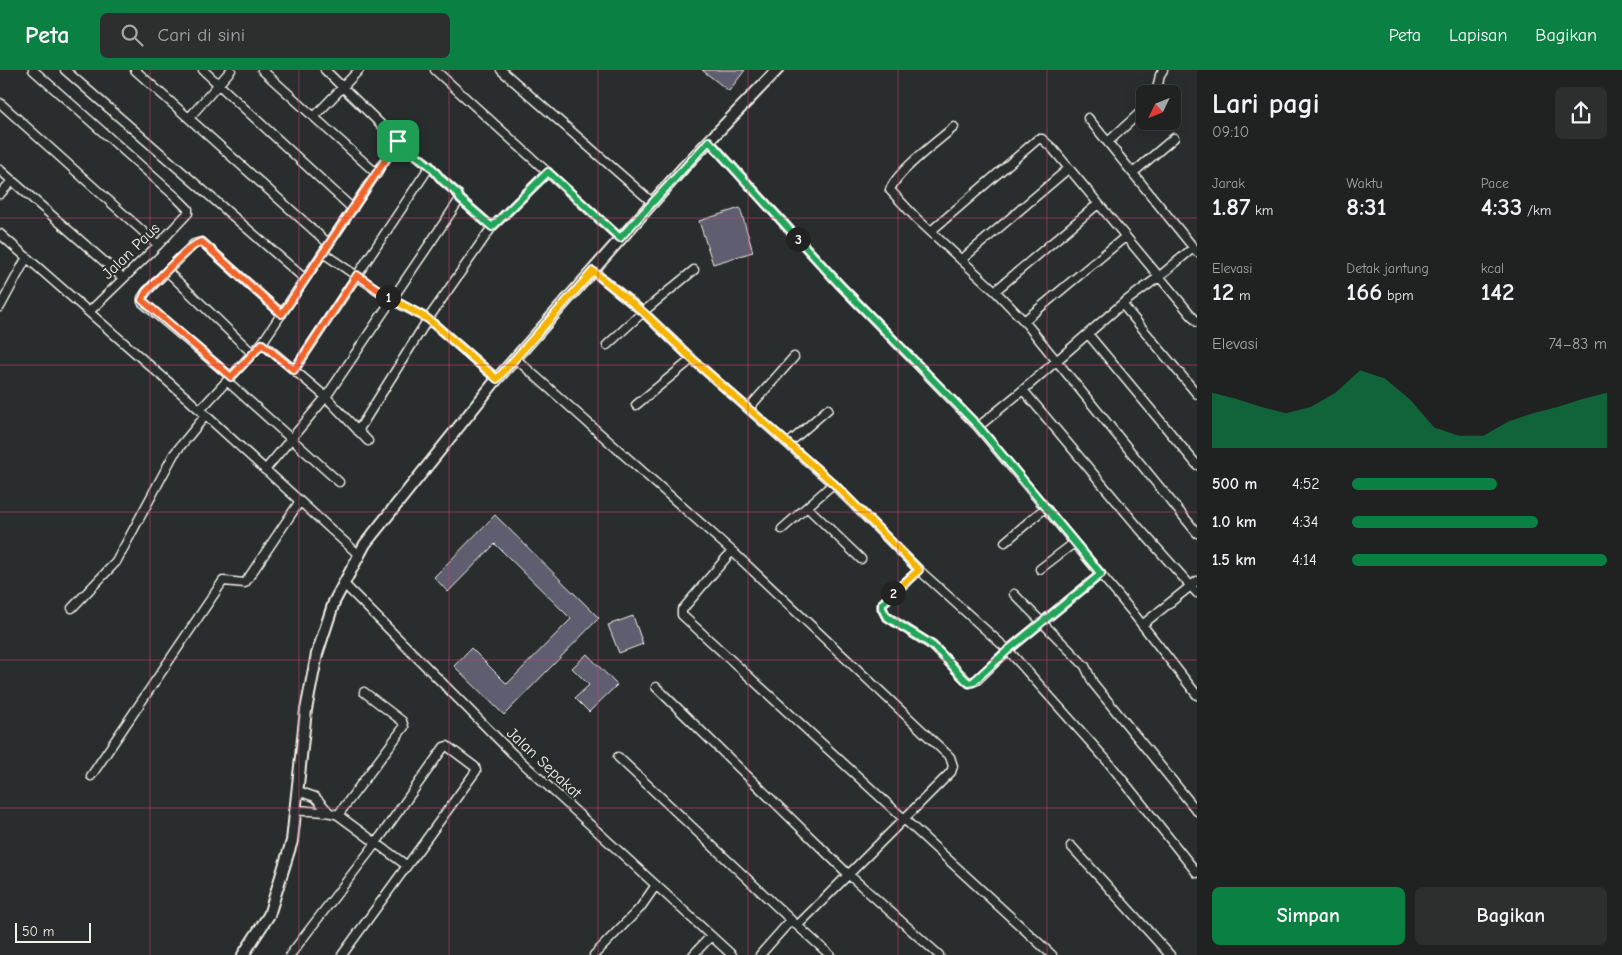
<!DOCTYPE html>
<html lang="id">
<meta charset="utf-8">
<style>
body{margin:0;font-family:"Comic Neue",sans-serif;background:#2d2f2f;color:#f1f3f6;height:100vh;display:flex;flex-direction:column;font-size:19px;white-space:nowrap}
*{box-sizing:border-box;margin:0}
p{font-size:16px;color:#a2a4a5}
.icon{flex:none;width:28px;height:28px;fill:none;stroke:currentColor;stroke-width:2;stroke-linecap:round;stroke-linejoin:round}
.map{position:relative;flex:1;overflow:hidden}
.drawer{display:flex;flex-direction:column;background:#202222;width:425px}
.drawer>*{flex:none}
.needle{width:32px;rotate:227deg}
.tools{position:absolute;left:1136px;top:15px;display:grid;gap:10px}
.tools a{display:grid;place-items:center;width:45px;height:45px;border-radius:8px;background:#202222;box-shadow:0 2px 12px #0003,0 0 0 1px #3d3f40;font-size:25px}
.scale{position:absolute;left:15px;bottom:12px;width:76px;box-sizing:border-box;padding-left:5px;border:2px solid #f4f1e8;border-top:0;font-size:14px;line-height:18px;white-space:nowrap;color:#f4f1e8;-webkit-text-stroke:4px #2a2d2e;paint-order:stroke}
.pin{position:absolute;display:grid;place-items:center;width:42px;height:42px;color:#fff;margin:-21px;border-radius:10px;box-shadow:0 2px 8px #0006}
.km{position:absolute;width:25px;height:25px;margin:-12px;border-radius:50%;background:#222;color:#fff;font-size:14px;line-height:25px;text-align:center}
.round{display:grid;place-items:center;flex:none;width:52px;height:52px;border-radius:8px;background:#2d2f2f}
.overview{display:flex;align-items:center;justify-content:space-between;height:85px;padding:0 15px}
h1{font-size:28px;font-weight:700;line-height:38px}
.stats{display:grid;grid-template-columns:repeat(3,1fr);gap:8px;height:85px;padding:5px 15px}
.stats div{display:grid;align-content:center}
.stats b{font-size:25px;font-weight:700}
.stats small{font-size:14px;font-weight:400}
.stats p{font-size:14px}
.chart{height:140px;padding:10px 15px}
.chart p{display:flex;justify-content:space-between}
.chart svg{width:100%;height:90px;margin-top:5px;fill:#0b8043;opacity:.7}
.button{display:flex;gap:10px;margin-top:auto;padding:10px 15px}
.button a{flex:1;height:58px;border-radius:8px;background:#0b8043;color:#fff;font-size:20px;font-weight:700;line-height:58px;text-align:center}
.button a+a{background:#2d2f2f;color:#f1f3f6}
ul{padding:0 15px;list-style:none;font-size:16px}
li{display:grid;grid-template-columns:80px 60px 1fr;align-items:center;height:38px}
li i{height:12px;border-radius:6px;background:#0b8043}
header{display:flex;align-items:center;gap:30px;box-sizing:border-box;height:70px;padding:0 25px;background:#0b8043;color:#fff}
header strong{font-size:24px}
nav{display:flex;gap:28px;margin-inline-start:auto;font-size:18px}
.search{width:350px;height:45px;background:#2d2f2f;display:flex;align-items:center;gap:12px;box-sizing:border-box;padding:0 18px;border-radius:8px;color:#a2a4a5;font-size:19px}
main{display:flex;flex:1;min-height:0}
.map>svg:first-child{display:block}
.building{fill:#5f5d6f;stroke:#f4f1e8}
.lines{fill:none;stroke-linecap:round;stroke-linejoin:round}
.minor-casing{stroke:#f4f1e8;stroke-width:11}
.tertiary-casing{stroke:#f4f1e8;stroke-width:14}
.minor{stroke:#2a2d2e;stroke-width:8}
.tertiary{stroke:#2a2d2e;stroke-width:10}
.split-1-casing{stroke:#fff;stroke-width:10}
.split-2-casing{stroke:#fff;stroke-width:10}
.split-3-casing{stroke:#fff;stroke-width:10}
.split-4-casing{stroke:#fff;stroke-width:10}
.split-1{stroke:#f0652b;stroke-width:6}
.split-2{stroke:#f5b400;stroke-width:6}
.split-3{stroke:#22a559;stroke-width:6}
.split-4{stroke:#22a559;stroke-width:6}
.grid{fill:none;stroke:#cc4377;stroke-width:1;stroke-opacity:0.55}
.labels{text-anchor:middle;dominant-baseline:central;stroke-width:4;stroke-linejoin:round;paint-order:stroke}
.street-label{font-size:16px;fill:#f4f1e8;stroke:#2a2d2e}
</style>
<header>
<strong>Peta</strong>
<div class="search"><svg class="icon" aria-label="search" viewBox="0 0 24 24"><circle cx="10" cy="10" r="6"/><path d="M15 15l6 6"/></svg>Cari di sini</div>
<nav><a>Peta</a><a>Lapisan</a><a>Bagikan</a></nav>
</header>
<main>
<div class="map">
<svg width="1197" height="885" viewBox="0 0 1197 885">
<rect width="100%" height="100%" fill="#2a2d2e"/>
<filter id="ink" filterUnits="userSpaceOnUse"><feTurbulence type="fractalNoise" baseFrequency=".02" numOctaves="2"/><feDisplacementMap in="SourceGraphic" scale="10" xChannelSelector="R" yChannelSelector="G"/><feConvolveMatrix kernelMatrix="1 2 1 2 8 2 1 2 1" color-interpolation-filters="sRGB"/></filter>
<g filter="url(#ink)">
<path class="building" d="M702 0H745L729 21Z
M740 138 753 182 713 194 699 151Z
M495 445 599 548 504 645 454 596 471 578 507 614 571 549 495 474 448 522 434 507Z
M633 546 643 574 619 583 608 555Z
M587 584 617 615 589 642 575 628 589 615 572 598Z"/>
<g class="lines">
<defs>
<path id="minor" d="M33 0 176 127 188 139V143L158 175 89 242
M65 0 305 209
M135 0 329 174
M203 0 353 139
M262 0 377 104
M435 0 620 168
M501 0 653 133
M1156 24 1160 5 1163 0
M0 33 158 175
M314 47 359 0
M189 48 231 0
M1088 48 1197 182
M954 57C938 71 897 101 890 120L917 149 995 221 1024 251 1197 463
M709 71 839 214 978 357 1133 543 1197 625
M1108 72 1145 38
M0 100 123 208
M1134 102 1174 68
M0 124 12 111
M460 129 492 157
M931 161 1038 69H1042L1052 78 1197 252
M0 164 189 330 359 485
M323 183 392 230 428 249 497 309
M961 190 1068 99
M167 201 252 283
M593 201 643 242 692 289 833 414 919 500 1008 580 1101 504
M995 221 1098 134
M1122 234 1197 324
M0 237 27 187
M1024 251 1125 167
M1088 264 1197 395
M262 273 326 327 368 371
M607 275 643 242 694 200
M515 288 732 481 950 687 953 696 951 702 798 855
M294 300 430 96
M231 307 142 232V228L146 222 194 174 202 172 282 244
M227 311 339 412
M1023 320 1139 458 1197 523
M636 335 692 289
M748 339 794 287
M200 340 262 273 398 71
M978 357 1023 320 1122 234 1160 206 1193 178
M358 361 428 249 492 157 548 102
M789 373 828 339
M265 400 326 327 460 129 458 124 442 110 430 96 398 71 325 0
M807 437 861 489
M782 459 833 414
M1005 472 1045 438
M732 481 682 540V545L1052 885
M1040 499 1074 473
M919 500 882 534V538L886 546 933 576 969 613 977 610 1008 580 1109 693 1197 803
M344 514 513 684 732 885
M1014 524 1085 596 1093 613 1197 741
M72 538 116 492 174 384 206 345
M1142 555 1197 511
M656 617 848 804 939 885
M618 687 791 850
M91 706 223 511 245 513 300 431
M298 721 315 727 328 741
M295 740C309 742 324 740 338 745L406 795
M338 745 404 657 402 651 364 622
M1071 776 1170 885
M290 885 376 773 444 677 447 676 475 697 476 701 342 885
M594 885 640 838 656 815
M693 885 711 866
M760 885 791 850 830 885"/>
<path id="tertiary" d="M243 885 269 845 292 771 306 640 317 584 334 532 365 474 497 309 684 97 777 0"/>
</defs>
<use href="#minor" class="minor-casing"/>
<use href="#tertiary" class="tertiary-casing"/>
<use href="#minor" class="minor"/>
<use href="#tertiary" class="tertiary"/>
</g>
</g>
<g class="lines" filter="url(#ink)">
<defs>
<path id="split-1" d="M388 227 357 205 294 300 262 274 231 307 142 230 146 222C156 212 191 172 202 172L282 244 398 71"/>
<path id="split-2" d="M388 227 428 249 497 309 593 201 643 242 692 289 834 414 919 500 893 523"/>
<path id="split-3" d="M798 169 839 214 978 356 1101 504 1008 580 973 612 969 613C956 602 946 587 933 576 918 565 901 557 886 546L882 538V534L893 523"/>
<path id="split-4" d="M398 71 430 96 442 110 458 124 460 129 492 157 548 102 620 168 709 71 798 169"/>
</defs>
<use href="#split-1" class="split-1-casing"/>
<use href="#split-2" class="split-2-casing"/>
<use href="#split-3" class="split-3-casing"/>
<use href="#split-4" class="split-4-casing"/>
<use href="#split-1" class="split-1"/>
<use href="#split-2" class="split-2"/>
<use href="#split-3" class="split-3"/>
<use href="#split-4" class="split-4"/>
</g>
<path class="grid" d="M150 0V885M299 0V885M449 0V885M598 0V885M748 0V885M898 0V885M1047 0V885M0 148H1197M0 295H1197M0 442H1197M0 590H1197M0 738H1197"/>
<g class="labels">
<g class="street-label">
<text transform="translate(131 181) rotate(-44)">Jalan Paus</text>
<text transform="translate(544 693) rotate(43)">Jalan Sepakat</text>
</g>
</g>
</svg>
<div class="tools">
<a><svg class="needle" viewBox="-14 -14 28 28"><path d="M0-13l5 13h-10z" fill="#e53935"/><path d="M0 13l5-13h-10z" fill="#a2a4a5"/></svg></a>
</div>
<div class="scale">50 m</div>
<div class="pin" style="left:398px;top:71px;background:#1e9e55"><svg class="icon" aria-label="arrive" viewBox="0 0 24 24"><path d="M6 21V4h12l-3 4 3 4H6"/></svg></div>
<b class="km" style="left:388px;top:227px">1</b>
<b class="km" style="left:893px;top:523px">2</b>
<b class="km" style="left:798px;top:169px">3</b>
</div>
<section class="drawer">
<div class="overview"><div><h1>Lari pagi</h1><p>09:10</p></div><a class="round"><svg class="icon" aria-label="share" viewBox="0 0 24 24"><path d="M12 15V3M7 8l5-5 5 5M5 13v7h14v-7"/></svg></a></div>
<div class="stats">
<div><p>Jarak</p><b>1.87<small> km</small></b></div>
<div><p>Waktu</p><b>8:31</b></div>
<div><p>Pace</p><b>4:33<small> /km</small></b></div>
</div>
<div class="stats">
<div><p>Elevasi</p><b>12<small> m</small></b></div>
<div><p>Detak jantung</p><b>166<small> bpm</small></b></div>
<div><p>kcal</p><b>142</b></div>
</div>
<div class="chart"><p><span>Elevasi</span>74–83 m</p>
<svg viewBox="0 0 160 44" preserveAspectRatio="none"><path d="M0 44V17L10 20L20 24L30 27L40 24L50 17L60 6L70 10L80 20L90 34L100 38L110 38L120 31L130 27L140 24L150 20L160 17V44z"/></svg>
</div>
<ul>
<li><b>500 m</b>4:52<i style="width:57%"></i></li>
<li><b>1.0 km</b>4:34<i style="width:73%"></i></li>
<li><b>1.5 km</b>4:14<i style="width:100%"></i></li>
</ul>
<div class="button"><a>Simpan</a><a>Bagikan</a></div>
</section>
</main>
